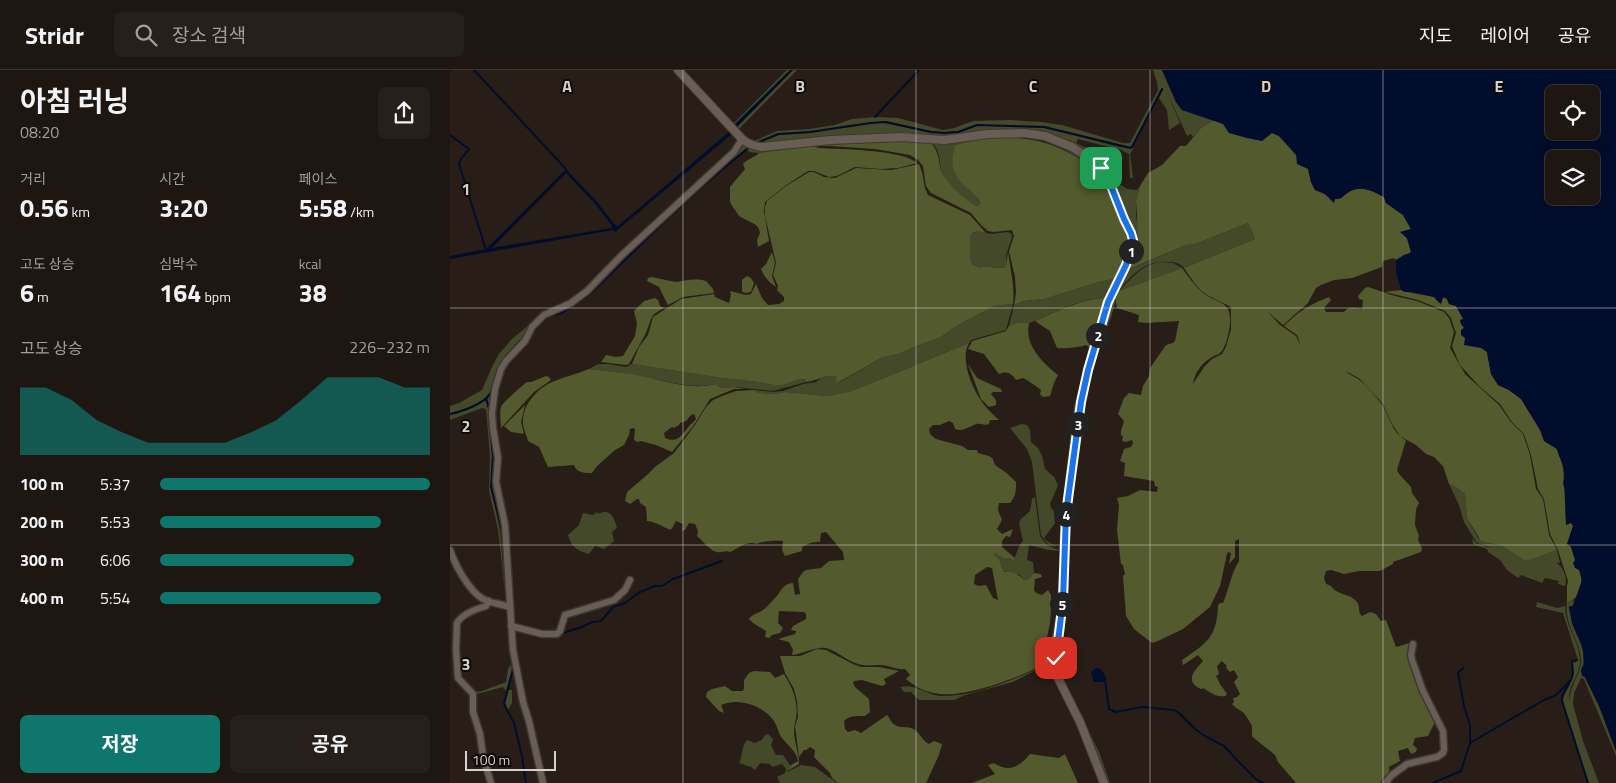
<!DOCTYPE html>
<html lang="ko">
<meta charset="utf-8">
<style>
body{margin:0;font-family:"Titillium Web","Noto Sans KR",sans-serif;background:#261f1a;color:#f1f3f6;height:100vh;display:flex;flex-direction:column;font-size:19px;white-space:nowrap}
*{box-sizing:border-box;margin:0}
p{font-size:16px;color:#a19f9f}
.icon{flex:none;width:28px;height:28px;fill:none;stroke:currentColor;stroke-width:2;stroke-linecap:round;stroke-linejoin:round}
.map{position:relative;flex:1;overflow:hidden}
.details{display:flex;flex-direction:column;background:#1e1611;width:450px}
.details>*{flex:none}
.fabs{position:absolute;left:1095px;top:15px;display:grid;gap:10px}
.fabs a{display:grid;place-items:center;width:55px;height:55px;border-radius:8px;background:#1e1611;box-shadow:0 5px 20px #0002,0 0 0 1px #3c3531;font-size:25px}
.scale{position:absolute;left:15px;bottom:12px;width:91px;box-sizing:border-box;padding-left:5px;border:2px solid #d7d1cc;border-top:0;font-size:14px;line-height:18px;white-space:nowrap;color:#d7d1cc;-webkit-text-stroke:4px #0d0906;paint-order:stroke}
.pin{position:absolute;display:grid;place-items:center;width:42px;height:42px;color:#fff;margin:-21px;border-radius:10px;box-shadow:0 2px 8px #0006}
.km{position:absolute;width:25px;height:25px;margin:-12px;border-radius:50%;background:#222;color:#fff;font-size:14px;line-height:25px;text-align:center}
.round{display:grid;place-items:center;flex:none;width:52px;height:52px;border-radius:8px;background:#261f1a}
.head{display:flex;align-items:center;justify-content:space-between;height:85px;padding:0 20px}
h1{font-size:28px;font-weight:700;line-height:38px}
.stats{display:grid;grid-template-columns:repeat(3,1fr);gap:8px;height:85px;padding:5px 20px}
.stats div{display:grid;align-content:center}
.stats b{font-size:25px;font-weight:700}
.stats small{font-size:14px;font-weight:400}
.stats p{font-size:14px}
.chart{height:140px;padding:10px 20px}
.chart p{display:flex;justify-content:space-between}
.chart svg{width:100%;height:90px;margin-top:5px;fill:#0f766e;opacity:.7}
.action{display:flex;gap:10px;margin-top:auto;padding:10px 20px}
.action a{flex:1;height:58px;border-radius:8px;background:#0f766e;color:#fff;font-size:20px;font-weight:700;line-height:58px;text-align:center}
.action a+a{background:#261f1a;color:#f1f3f6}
ul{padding:0 20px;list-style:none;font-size:16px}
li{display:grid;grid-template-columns:80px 60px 1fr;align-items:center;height:38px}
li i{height:12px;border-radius:6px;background:#0f766e}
header{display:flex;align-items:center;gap:30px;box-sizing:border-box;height:70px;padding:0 25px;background:#1e1611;border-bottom:1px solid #3c3531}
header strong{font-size:24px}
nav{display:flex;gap:28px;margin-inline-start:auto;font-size:18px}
.search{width:350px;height:45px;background:#261f1a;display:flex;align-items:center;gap:12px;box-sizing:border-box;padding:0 18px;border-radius:8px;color:#a19f9f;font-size:19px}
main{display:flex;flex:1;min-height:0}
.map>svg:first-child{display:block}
.green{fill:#44492a}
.forest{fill:#535a2d;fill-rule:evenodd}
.water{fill:#010d2c;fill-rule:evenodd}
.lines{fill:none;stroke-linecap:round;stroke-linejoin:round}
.stream{stroke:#010d2c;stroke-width:2}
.minor-casing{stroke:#403833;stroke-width:9}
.tertiary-casing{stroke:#403833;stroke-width:10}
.minor{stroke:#695e55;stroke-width:6}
.tertiary{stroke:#695e55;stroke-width:8}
.route-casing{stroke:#fff;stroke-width:10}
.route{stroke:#1a73e8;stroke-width:6}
.grid{fill:none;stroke:#d7d1cc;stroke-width:1;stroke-opacity:0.55}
.grid-label{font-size:16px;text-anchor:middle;font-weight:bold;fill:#d7d1cc;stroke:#0d0906;stroke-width:4;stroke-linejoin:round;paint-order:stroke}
</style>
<header>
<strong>Stridr</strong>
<div class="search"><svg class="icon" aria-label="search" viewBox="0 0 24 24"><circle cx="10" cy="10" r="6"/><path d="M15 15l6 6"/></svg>장소 검색</div>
<nav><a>지도</a><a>레이어</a><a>공유</a></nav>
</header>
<main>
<section class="details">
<div class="head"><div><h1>아침 러닝</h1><p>08:20</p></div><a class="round"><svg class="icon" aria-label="share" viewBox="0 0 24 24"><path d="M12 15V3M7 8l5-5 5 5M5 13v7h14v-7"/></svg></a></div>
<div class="stats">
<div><p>거리</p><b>0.56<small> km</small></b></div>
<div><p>시간</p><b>3:20</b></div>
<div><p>페이스</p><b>5:58<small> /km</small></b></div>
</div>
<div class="stats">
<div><p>고도 상승</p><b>6<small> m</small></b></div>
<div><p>심박수</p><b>164<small> bpm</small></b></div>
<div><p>kcal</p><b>38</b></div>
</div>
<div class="chart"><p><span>고도 상승</span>226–232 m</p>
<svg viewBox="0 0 160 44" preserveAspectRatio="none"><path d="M0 44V11L10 11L20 17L30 27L40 33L50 38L60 38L70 38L80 38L90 33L100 27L110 17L120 6L130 6L140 6L150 11L160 11V44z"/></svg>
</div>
<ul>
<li><b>100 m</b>5:37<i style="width:100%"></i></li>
<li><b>200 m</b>5:53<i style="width:82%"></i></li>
<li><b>300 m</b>6:06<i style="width:72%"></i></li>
<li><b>400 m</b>5:54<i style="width:82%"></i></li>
</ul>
<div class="action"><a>저장</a><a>공유</a></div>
</section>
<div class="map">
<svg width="1166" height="713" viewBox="0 0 1166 713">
<rect width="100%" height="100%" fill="#281e17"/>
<path class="green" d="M229 0H233L283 54 337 0H340L284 55 286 58 343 0H347L288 60 302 72 327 61 359 59 385 55 402 49 426 47 448 48 493 60 504 58 523 51 560 50 591 52 612 55 673 73H680L708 20 707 12 703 0H712L726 32 732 40 764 50 751 58 743 67 741 64 737 66 716 20 730 53 719 60 717 40 709 28 713 20 712 18 681 77 595 56 527 55 509 61 495 62 481 61 436 51 398 55 361 62 328 64 305 73H310L329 65 361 63 421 53H436L482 63H508L527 56 595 57 670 77 674 76 683 78 680 84 683 108H680L679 84 671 80 628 69 626 73 662 90 670 109 671 114 637 86 623 76 597 65 574 62 540 61 498 68 456 65 381 68 305 75 299 72 283 57Z
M546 65 590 67 623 81 652 102 680 166V177L644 270 612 480 598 474 591 465 582 392 577 379 560 358 572 354 577 355 580 360 581 372 588 378 592 386 595 399 604 407 608 415 600 434 601 438 604 441 605 453 594 468 597 471 609 479 611 444 624 337 639 277 656 228C630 228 605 243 582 252 575 255 566 254 559 256L564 235 574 231 594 229 649 212 664 209 673 194 679 171 654 109 644 98 619 82 607 76 593 71 575 67 537 68 524 70 505 75C498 102 511 113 529 129L530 134C527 136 527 136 523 135 518 132 496 110 493 105 488 96 492 79 481 73 470 67 383 74 366 75L382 72Z
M291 71 295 74H357L363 76 309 83 300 82 295 79 254 113 214 150 140 223 112 242 100 245 91 249 122 233 245 118Z
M662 109 677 119 687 120 690 116 686 130V146L689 163 678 200 736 175 745 174 798 153 805 169 734 198C729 192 723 192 716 192 691 190 677 212 662 228L684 177Z
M528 161 541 164 557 162 561 163 562 167 556 185 557 197C549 198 535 195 530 198L522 194 520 188V167L521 164Z
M712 192 723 193 732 198 669 221C682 208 693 193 712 192Z
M665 227V233L661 248 645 287 632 343 622 427 617 512 618 538 614 555 611 585 614 611 649 682 660 713H655L631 651 611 610 608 589 615 525 617 453 632 331 642 288 661 230Z
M563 234 556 260 521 270 519 273 402 321 377 326 335 322 326 324 309 323 304 320 323 322 333 321 353 314 366 312 371 308 383 305 386 306 388 313 433 287 449 284 464 277 491 267 505 257 544 236Z
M89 247 79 262 54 288 47 302 40 322 34 329 20 337 0 344V336L9 333 32 320 43 295 49 284 62 269Z
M77 265 51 299 42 331V358L47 389 46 416 55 458 59 536H57L53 461 42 419 44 386 40 338 37 328C45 320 46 306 51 296 57 284 68 275 77 265Z
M148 294H159L176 297 182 294 272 308 309 312 323 315H333L350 309H353L356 312 323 321 284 317 269 318 265 314C241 320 207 309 183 305 169 302 154 301 139 299Z
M35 330 38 337 42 387 41 419 50 461 55 523 48 459 39 421 40 386 36 339 32 338 0 350V345L13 341Z
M999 414 1006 417 1015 424 1017 448 1028 468 1039 473 1052 476 1075 491 1107 480 1110 493 1106 492C1113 497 1118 508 1115 516L1108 514 1109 511 1095 508 1092 513 1071 505 1068 508 1057 500 1050 490 1038 482 1037 479 1023 474 1022 468 1027 474 1046 479 1027 473 1025 470 1014 452 1009 435Z
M585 427 590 466 597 475 613 482 611 530 603 589 601 570 609 531 610 481 598 480 579 475 577 490 583 492 584 503 578 510H574L570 505 553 501 552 496 544 485 545 483C552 487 558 487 564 490L569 476 573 471 569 453 571 449 580 441 582 429Z
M147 442 148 444C160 438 164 447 167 458L162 462 164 471 154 479 145 476 139 484C127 480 122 478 118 465L129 455 133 443 143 445Z
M1124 530 1123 536H1119C1120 542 1121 548 1122 553 1127 568 1139 584 1131 600L1149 636 1166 681V686L1134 609 1131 608 1124 623 1123 634 1133 671 1149 713H1139L1131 693 1113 631C1114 623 1119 617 1122 610 1124 604 1123 598 1123 592L1128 590 1113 543 1086 537 1087 532 1107 538 1115 536C1115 555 1129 571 1130 590 1131 605 1116 616 1120 631 1119 614 1132 604 1131 589 1129 569 1113 552 1117 532Z
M61 594 62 600 56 621 53 617 27 624 24 623 23 622 32 621 56 612 58 599Z
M595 595 563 612 515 625 504 630H469L461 622H454L450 617C465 613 477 625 491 626 524 627 565 609 595 595Z
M58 620H62V633L58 640 55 633Z
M318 664 323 669 321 675 326 685H333L340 695H341L339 700 335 703 336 699 332 694 322 697 320 694 310 693 305 700 301 697 289 693C293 686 291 676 297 670L305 673 312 670 315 665Z
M351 695 365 697 387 713H330L327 707Z"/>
<path class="forest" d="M764 50 773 54 822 63 829 66 858 99 861 112 865 120C871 122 882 129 887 129 892 129 893 126 897 123 910 114 921 120 934 127L936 133 953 145 961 159 951 162 957 168 961 182 959 184H955L946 190 944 188 933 191 932 197 902 208 884 210 871 215 866 218 858 233 833 255 817 241 830 255 846 266 851 276 847 265 834 256C849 241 859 235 879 227L881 230 874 238 876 242H894C898 236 906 238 912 239L913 230 909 229 908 226 915 218 918 217 945 226 967 231 994 242 999 248 1004 262 1000 278 1015 304 1049 335 1061 352 1073 364 1080 385 1086 419 1093 429 1099 465 1107 480C1101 482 1078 491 1075 491L1052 476 1031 471 1017 448 1015 424 1006 417 999 414 993 396 984 387 976 384 966 375 950 366 942 354 933 334 910 309 896 301C900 306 907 307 912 312 919 318 924 325 930 332 940 344 940 362 956 370L947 400 949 404 961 417 962 423 969 433 966 439 965 455 969 466 968 470 972 478 971 482 943 492V494L930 501H909L894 504 881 500 876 501 874 508 876 514C881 515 882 518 886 521 893 525 902 525 907 532 911 538 907 542 912 546L920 542 926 544 931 551 936 550 946 577 963 572 961 579 986 650 978 666 965 668 963 675 967 678 966 682 961 684 958 678 948 681 950 691 939 697 940 705 934 713H846L828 692 825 685 805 669 802 666V656L798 649 794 643 785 637 782 634 784 632 783 628 787 627 790 624 784 612 788 607 784 600 780 602 776 598 777 596 772 591 767 596 769 604 766 606 770 614 777 624 775 626C767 627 763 624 756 620 750 616 755 621 749 618 734 610 746 599 753 591L748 585 733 595 732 590C757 573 767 567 768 535L770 533H773C779 519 781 504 789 491V469L785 471V487L779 494 781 483 778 482 777 484 770 516 760 537 733 559 708 571 702 573 684 559 676 546 673 506 675 504 673 495 671 494 667 460 669 435 667 428 678 426 690 420 707 422 708 417 705 416 704 411 674 406 675 393 670 391 674 379 681 377 683 373 682 370 676 372 672 371 673 366 671 365V361L674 351 668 344 674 328 679 323 691 325 693 316 699 306 700 298 716 275 723 273 725 271 729 251 696 253 688 252 689 245 667 238 665 227 669 221 732 198C738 206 744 215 752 222 766 234 782 229 780 254 779 262 776 278 770 283 768 285 765 285 762 287 753 292 744 303 743 314L754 297 762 289 772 284 776 277 781 259V238H782C775 233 768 231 761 227 749 222 741 208 734 198L805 169 798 153 745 174 736 175 677 200 686 168 688 165 686 130 690 116 698 103 712 95 730 76H753H736L751 58Z
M553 67C585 68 603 73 630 89 640 95 647 100 654 109L679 171 672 194 664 209 649 212 594 229 574 231 564 235 566 223 565 207 559 181 564 166 562 160 544 162 538 161 531 155 521 143 481 123 476 116 473 96 468 90 460 85 425 79 366 75 463 71 481 73C492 85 487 97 494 106 500 114 518 133 527 136L530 134 529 129C509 110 497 105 505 75L524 70Z
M363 76 369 78C389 79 454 80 467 93L448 98 431 99 405 97 387 106 379 107 364 101H358L335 116 315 132 314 141 319 171 308 177 307 170 310 163 309 159 306 155 289 146 281 134 280 131V117L295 99 293 94C297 89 304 88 309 83Z
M469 94 472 102 475 118 478 125 520 145 535 162V163C529 161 523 160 520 167V188L522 194 530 198C536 195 548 199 556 197L558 181C560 199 565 216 563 234L544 236 505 257 491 267 464 277 449 284 433 287 387 313 386 306C376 304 366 311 356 312L354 309H350L333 315H323L309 312 272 308 182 294 189 277 198 265 203 247 231 229 264 224 265 227 279 233 281 225 280 221 296 225 301 224 306 214 312 228 318 235 329 234 334 231V227L327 220 328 216 323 205 326 193 315 146V137L317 131 336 116 359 102H364L374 107 385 108 406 98 441 100Z
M322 182 325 193 322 206 326 217C319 212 314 207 311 199L316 194Z
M297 206 301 208 304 213 301 222 296 223 292 222V210Z
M202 207C208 208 223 212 227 212 237 210 246 208 256 211L263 219 264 223 233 227 218 235 209 217 197 211 198 208Z
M951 220C957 223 976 225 984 227L988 232 991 233 993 227 997 229 999 234 1006 236 1032 278 1037 282 1041 304 1048 315 1059 320 1071 329 1091 360 1094 371 1107 379 1109 386 1113 392 1116 454 1121 452 1123 456 1117 474 1121 476C1125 495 1136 503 1129 522 1126 528 1124 530 1117 532V516L1118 511 1108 480 1100 464 1094 429 1088 419 1081 385 1074 364 1062 352 1050 334 1029 316 1010 295 1002 276 1006 263 1001 248 995 241 968 230 935 222Z
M205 228 208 230 210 236 214 238 204 244 201 249 196 263 179 294 176 295 151 292 156 285 166 287 173 286 185 266 187 253 184 241 194 231Z
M656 228 639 277 636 275C631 277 612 279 607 278L600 261 585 251C608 241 631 229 656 228Z
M568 253H579C574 275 593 293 608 305L604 313 600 326 593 327 590 324 591 320C589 318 576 309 573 308L566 310C562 304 557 300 549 304L534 284 518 279 522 271 556 261 559 256Z
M519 273C510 289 521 315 530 329 535 337 542 344 549 350H540L539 354C534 356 532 353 526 354 518 357 513 362 505 359L503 353 499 351 490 355H483L479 359 480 364 486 369 512 376 518 380H527L528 383 539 386 543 389C544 397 549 397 555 402 559 405 562 408 566 412 566 421 566 426 560 433H549L548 440 552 450 547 459 552 464 563 459 560 467 556 466 552 471V477L565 488 564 491 560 488H553L545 483 544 485 549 490 554 502C563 501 568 504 574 510H578L584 503 591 504 592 507 585 509 584 520 586 523 592 525 598 520 601 525V540L600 553 596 572 600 591C574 606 513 630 484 623 473 621 464 616 456 609L460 605 455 599C447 600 441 596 432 595 426 595 419 596 412 595 399 593 389 582 376 578 368 576 352 584 342 585L343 580 339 572 328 569 345 564 346 561 341 560 343 556 356 549V544L354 542 329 541 328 553 333 558 330 563 322 565 319 568 315 567 316 561 303 553 299 549C303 543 308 544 313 540 317 537 321 532 325 528 331 522 333 513 343 513L345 525 350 524 348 509 353 502 356 500 371 498 379 491 394 490 393 482 376 462 371 463 370 472C364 471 358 474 352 477V481L335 486 332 480 333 471C326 470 312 471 307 474 296 470 289 478 280 482 275 480 272 483 267 482 260 481 252 470 247 466L248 461 245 454 239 453 235 460 232 461 233 454 226 451 221 460C212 457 207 452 197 451L196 437 190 433 189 429H187L180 434 175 431 177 422 197 405 205 397 224 383 245 355 256 337 263 330 272 326 286 321 304 320 309 323 326 324 335 322 377 326 402 321ZM537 497 542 498 548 530 543 528 536 515 529 516 524 514 525 505Z
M518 294 527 308 551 319 552 322H543L541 324 546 330V335L539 337 531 329Z
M139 299C153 301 168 302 182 304 207 309 240 321 265 314L270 318 284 317 294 319H284L260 329 244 355 222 382 206 375 191 371 188 372 184 370 185 359 183 358 180 359 179 365 174 375 165 380 147 396 142 403C134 403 127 403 124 395L98 397 89 377 78 371C77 366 74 361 73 355 71 337 86 319 102 312 114 307 127 304 139 299ZM244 344 246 349C244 352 242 353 240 355 232 364 229 374 215 368L214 363 222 357 224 358 229 355 230 353 236 351 241 345Z
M96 306 99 307 101 310 84 322 51 358C51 351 49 343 51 337 52 333 73 315 77 312H81Z
M75 335 71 352 74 364 61 362 54 356Z
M367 579 376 580 403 594 411 597H429L449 601 434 609 436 614 432 616 412 610 404 611 403 613 405 617 419 629 420 642 415 646C407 646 400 645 394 651L395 659 398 662 405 660 411 663 437 645C440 648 441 653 445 655 451 659 458 655 465 660 471 664 472 671 479 674L484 671 492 674 489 685 476 713H388L382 708 380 703 364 687 365 680 360 677 356 680H354L349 687 345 656 348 647 347 631 344 619 335 603 330 586H350Z
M304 601 320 602 325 608 334 604C342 617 349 632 346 648 345 653 344 657 344 663 345 674 349 684 349 694L339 700 341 695 348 691C346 679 336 675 330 665 328 661 327 656 324 651 313 636 290 627 271 635L274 643 269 641 256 627 257 622 262 619 275 616 282 621H293L294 618V610L299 603Z
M580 684 609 688 615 684 628 713H522L545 704 538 695 544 693C559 703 569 697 580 684Z"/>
<path class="water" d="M340 0H343L286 58 284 55Z
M712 0H1166V681L1149 636 1135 607 1132 606 1131 600 1134 595 1133 578 1122 553 1119 537 1123 536 1132 510 1129 500 1125 498 1123 493 1125 490 1121 477 1117 474 1123 456 1121 453 1116 455 1115 421 1113 413C1117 401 1110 390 1107 379L1094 371 1090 360 1071 329 1059 320 1048 315 1041 304 1037 282 1031 278 1014 275 1015 268 1011 265V260L1014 258 1011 254 1010 250 1013 249 1006 236 999 234 997 229 993 227 991 234 984 227 963 222H955L951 220 946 202V190L961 182 957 168 950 162 961 159 953 145 936 133 934 127C921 120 909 114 896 124 892 127 891 129 885 129L884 133 874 123 865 120 861 112 858 99 847 94 846 84 829 66 822 63 812 71 797 68 779 63 773 54 732 40 726 32ZM1104 24H1141V61H1104ZM1104 89H1141V126H1104Z
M280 61 282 64 165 162 163 160 0 189V186L36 179 116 99 148 133 164 154 168 156ZM116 103 146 135 162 156 161 158 42 178Z
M646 598C652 598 655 604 656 609L654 610V612H644L641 602Z"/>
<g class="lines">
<path class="stream" d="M24 0 116 99
M425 47 469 0
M0 65 19 79 11 89 9 94 36 180
M306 73 328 64 360 62 421 53 435 52 481 62 494 63 508 62 527 55 594 57 680 78 682 77 712 19
M102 245 112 243 141 223 215 151 255 114 297 79
M82 262 98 247
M56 286 70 271
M36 328 39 339 40 356
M0 344C11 342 34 334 40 324 43 319 43 313 45 308
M40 360 43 386 41 417 52 459 55 499
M56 511V524
M57 538 58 556
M110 564 132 557 142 552 151 551 163 537 175 533 190 522 205 516H212L223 509 272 491
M61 586 63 599 54 634 64 653 72 686 76 713
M1013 598 1008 603 1014 636 1020 655V672
M655 610 659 639 666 642 692 637 724 640 729 643 745 659 755 666 774 676 788 691 807 710 813 713
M1121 610 1123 604 1122 592 1127 590
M1119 614 1112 626V631L1138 713
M983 713 1011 701 1020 673 1094 630 1106 625 1121 610"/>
<defs>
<path id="minor" d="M0 480C5 495 19 521 33 529 40 533 51 534 59 537
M39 531 36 536C26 539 12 544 7 553L6 579 8 608 23 624V642L30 664 33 686 41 713
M61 556 92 564H107L110 561 115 545 164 530 175 520 180 510
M93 713 79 651 73 632 63 580 55 455 46 412 48 388 43 358 42 343 45 319 51 299 56 291 75 271 82 257 94 245 121 233 137 221 172 185 284 82 292 69
M935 713 942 705 957 694 987 687 993 683 994 679 993 661 973 621 962 590 961 585 963 574"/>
<path id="tertiary" d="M228 0 292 69C298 74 303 76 312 77L381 70 451 67 494 70 538 64 574 63 595 66 622 77 637 87 656 104 674 149 681 163 683 170 676 195 658 232 638 300 631 332 616 445 613 530 606 588 608 608 630 652 654 713"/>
</defs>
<use href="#minor" class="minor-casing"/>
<use href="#tertiary" class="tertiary-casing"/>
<use href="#minor" class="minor"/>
<use href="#tertiary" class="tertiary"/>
</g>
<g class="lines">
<defs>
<path id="route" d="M606 588 613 530 616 444 631 332 638 300 658 232 676 195 683 170 681 163 674 149 659 111 651 98"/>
</defs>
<use href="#route" class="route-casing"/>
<use href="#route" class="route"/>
</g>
<path class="grid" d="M233 0V713M466 0V713M700 0V713M933 0V713M0 238H1166M0 475H1166"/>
<g class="grid-label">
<text x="117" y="22">A</text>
<text x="350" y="22">B</text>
<text x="583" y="22">C</text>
<text x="816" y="22">D</text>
<text x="1049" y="22">E</text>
<text x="16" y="125">1</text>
<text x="16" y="362">2</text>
<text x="16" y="600">3</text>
</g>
</svg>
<div class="fabs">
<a><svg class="icon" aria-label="locate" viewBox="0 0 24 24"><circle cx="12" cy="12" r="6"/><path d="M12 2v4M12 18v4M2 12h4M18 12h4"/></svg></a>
<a><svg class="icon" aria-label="layers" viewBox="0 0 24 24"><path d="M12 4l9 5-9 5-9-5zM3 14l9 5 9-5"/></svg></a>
</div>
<div class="scale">100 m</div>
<div class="pin" style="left:651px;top:98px;background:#1e9e55"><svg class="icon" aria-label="arrive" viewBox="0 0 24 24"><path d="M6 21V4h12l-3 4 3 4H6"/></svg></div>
<div class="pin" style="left:606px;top:588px;background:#d93025"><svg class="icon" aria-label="check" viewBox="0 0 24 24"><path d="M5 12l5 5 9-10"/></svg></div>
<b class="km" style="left:681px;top:181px">1</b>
<b class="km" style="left:648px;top:265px">2</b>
<b class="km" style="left:628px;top:354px">3</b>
<b class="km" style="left:616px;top:444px">4</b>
<b class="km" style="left:612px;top:534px">5</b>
</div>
</main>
